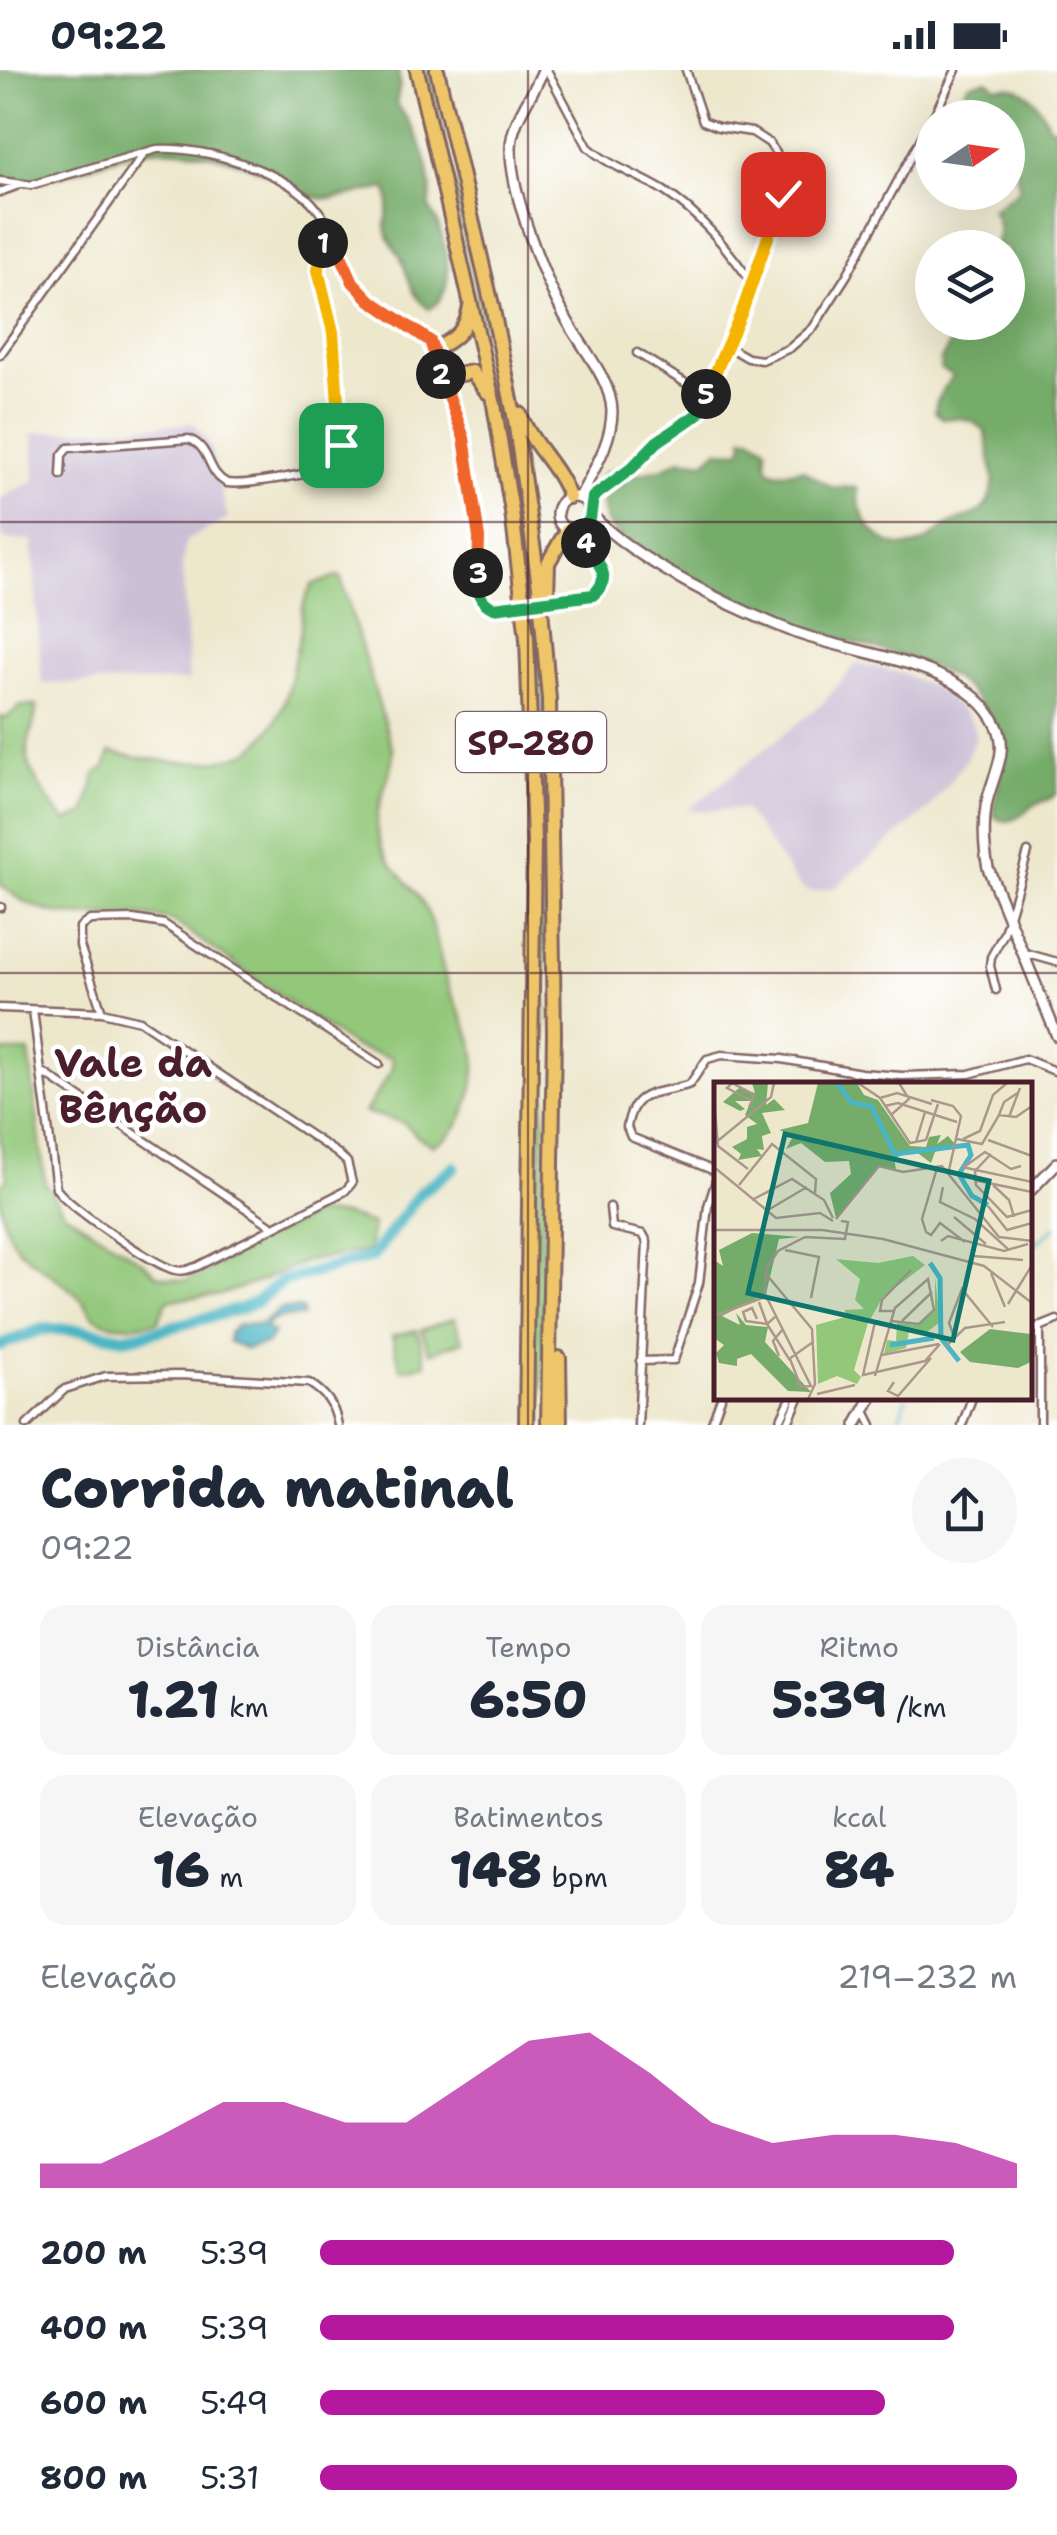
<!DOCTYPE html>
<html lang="pt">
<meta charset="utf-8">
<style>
body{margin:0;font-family:"Shantell Sans",sans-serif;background:#f6f6f7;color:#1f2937;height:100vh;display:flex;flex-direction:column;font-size:38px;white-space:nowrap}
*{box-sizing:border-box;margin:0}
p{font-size:32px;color:#747a83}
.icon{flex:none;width:55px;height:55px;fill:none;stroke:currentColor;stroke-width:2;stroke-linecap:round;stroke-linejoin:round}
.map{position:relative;height:1355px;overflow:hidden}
.drawer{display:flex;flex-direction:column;background:#fff;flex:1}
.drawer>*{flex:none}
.needle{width:65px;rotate:77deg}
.buttons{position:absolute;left:915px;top:30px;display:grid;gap:20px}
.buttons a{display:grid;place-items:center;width:110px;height:110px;border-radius:50%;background:#fff;box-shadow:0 10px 40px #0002;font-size:50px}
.pin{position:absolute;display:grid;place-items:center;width:85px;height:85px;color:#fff;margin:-42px;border-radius:20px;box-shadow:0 5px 15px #0006}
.km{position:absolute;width:50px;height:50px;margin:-25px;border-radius:50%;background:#222;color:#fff;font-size:28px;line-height:50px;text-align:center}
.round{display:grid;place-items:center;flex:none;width:105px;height:105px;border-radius:52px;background:#f6f6f7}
.headline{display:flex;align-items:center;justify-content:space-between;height:170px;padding:0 40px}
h1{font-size:55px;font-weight:800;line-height:75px}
.figures{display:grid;grid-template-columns:repeat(3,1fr);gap:15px;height:170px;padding:10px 40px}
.figures div{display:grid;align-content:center;border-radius:25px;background:#f6f6f7;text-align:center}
.figures b{font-size:50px;font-weight:800}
.figures small{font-size:28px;font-weight:400}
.figures p{font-size:28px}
.chart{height:280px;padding:20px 40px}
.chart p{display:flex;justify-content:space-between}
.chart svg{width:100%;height:180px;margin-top:10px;fill:#b5179e;opacity:.7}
ul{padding:0 40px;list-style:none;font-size:32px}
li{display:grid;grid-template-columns:160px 120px 1fr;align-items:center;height:75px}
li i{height:25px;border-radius:12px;background:#b5179e}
.status{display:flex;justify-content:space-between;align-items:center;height:70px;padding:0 50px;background:#fff;direction:ltr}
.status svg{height:28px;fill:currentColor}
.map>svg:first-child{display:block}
.industrial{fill:#cbbfd5}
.green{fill:#93c87a;stroke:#6e7452;stroke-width:2.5}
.forest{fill:#76ac6a;stroke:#60664a;stroke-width:2.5}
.water{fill:#49b5c5;stroke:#4a6a78;stroke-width:2.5}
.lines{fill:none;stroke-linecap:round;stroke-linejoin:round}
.stream{stroke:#49b5c5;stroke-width:2.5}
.river{stroke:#49b5c5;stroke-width:12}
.minor-casing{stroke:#836563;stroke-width:11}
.tertiary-casing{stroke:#836563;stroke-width:14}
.motorway-casing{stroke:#836563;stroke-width:18}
.minor{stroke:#fff;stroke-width:6}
.tertiary{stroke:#fff;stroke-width:9}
.motorway{stroke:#eec569;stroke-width:12}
.minor-bridge-casing{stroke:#836563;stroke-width:11;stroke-linecap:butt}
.minor-bridge{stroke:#fff;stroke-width:6}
.split-1-casing{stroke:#fff;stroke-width:20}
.split-2-casing{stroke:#fff;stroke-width:20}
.split-3-casing{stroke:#fff;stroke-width:20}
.split-4-casing{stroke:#fff;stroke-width:20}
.split-5-casing{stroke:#fff;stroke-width:20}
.split-6-casing{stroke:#fff;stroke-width:20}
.split-1{stroke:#f5b400;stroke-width:12}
.split-2{stroke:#f0652b;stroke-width:12}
.split-3{stroke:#f0652b;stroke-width:12}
.split-4{stroke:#22a559;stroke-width:12}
.split-5{stroke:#22a559;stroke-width:12}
.split-6{stroke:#f5b400;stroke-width:12}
.grid{fill:none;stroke:#4a1f2b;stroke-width:2.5;stroke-opacity:0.55}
.labels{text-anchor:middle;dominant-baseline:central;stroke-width:9;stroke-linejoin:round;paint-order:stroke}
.shield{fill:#fff;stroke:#80626b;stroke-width:2.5}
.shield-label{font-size:35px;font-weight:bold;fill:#4a1f2b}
.neighbourhood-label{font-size:40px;font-weight:bold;fill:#4a1f2b;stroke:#fff}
.inset-river{fill:none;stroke:#49b5c5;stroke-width:5}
.inset-road{fill:none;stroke:#ac978c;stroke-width:2.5}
.view{fill:#0f766e;fill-opacity:0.15;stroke:#0f766e;stroke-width:5}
.inset-edge{fill:none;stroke:#4a1f2b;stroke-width:5}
</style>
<div class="status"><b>09:22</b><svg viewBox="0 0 49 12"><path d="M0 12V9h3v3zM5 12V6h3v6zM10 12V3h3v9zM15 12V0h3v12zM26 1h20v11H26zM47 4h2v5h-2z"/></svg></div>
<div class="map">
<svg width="1057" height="1355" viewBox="0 0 1057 1355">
<rect width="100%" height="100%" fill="#fff"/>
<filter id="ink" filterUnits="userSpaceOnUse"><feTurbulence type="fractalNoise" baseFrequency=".01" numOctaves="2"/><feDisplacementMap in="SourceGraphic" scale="20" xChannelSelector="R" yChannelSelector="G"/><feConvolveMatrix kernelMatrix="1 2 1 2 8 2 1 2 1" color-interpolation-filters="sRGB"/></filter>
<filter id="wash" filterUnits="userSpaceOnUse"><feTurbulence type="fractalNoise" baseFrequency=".0048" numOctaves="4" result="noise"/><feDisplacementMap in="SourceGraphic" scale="40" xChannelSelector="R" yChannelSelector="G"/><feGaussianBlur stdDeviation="2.25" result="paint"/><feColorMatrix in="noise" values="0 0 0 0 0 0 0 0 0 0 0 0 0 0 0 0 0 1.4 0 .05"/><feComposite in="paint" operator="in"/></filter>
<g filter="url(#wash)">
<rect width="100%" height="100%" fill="#ede7cc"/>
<path class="industrial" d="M194 353 210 376 228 449 186 470 182 496 189 611 42 614 32 471 8 470 0 466V429L35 410 33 363Z
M857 593 904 604 934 618 962 640 972 652 976 666 966 690 930 738 835 817 812 822 801 818 744 739 687 741 823 633Z"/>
<path class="green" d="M425 0H430L512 360 537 528 543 607 546 722 542 1355H532L542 771 535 566 521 445 497 315Z
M340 506 393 681C392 712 370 738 379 770 386 797 414 814 426 839 437 862 439 889 447 913 454 934 473 964 475 984 478 1014 464 1066 432 1075L418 1067 404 1053 365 1042 392 1000V988L354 977 173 851C106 834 59 866 0 814V647L6 648 21 636H37C30 680 16 679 42 720 51 734 55 741 67 751L85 744 96 703 105 698 110 682C148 690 211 700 247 682 263 674 278 649 284 633 291 614 293 592 298 573 306 547 296 543 313 514Z
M0 982H29L45 1113 64 1142 144 1193 156 1205 185 1211 314 1144 345 1145 373 1154 369 1181 306 1191 264 1210 219 1225 168 1230 157 1252C138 1255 114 1260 96 1248 90 1244 86 1234 81 1229 38 1186 0 1190 0 1116L7 1108 0 1071Z
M454 1248 463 1271 430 1283 421 1260Z
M417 1260 426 1294 401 1300 392 1266Z"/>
<path class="forest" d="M0 0H398L400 14 396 34C417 59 429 89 431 122 431 127 429 132 430 138 431 143 435 147 437 152 447 178 458 223 429 239 410 226 409 204 399 185 393 175 387 169 386 156 386 143 393 130 386 118 362 121 334 134 310 126 298 122 288 112 276 107 238 90 192 76 149 80 104 84 45 125 0 105Z
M987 10 996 17C1024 12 1040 32 1049 57H1057V723C1048 732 1045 729 1035 735 1020 743 1014 757 996 748L994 742C995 718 1011 681 998 659 989 643 968 617 953 608 907 580 850 575 800 558 778 550 759 539 738 528 700 509 631 488 607 452 604 448 599 414 599 409L608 401 616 404 623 398 638 404 664 398 681 389 705 392 718 380 739 381 744 375 743 367H752L766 377 767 395 771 401 780 403 802 399 831 417 857 418C858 450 881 483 917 475 930 471 939 460 950 454 973 443 989 446 993 415 995 404 987 373 985 361 971 349 962 346 944 349L935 342 937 331 952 305 941 299V290L962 253 1008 252V178L994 177C1000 163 1000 154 992 140L1020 119C1014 92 1008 75 1008 48 983 48 951 48 968 14Z"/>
<path class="water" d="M281 1238 302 1239 303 1246C289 1247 271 1245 265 1259L274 1263 267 1274 246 1279 228 1271 229 1263 237 1255 262 1254Z"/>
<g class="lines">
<path class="stream" d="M1030 1178 1057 1156
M896 1355 907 1328"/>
<path class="river" d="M0 1275 42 1259 82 1260 124 1268 149 1263 240 1239 256 1232 282 1211 372 1187 421 1122 454 1097"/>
</g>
</g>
<g filter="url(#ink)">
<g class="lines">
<defs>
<path id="minor" d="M547 0 588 77C610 97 639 105 664 121 700 144 727 178 752 213
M933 48 956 0
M0 111 31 115 157 79C203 76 289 101 318 140 337 165 340 198 361 221 380 242 407 254 430 271L435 279 447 328 463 368 479 468 478 521 484 533 499 538
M0 122 16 116
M727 276 748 288 762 290 790 278 813 258 847 205 932 48
M637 283 705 325
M0 285 144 84
M61 405 62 385 68 378 189 369C212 378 206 403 227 413 243 415 259 411 276 409 305 404 340 401 342 364L333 262 318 199 320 179 329 160
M593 427 632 398 657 373 698 344 743 239 778 141 783 109 776 83 769 73 752 62 718 57 703 51 686 0
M584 430 593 427 591 438
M571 461 587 478 583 458
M562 531C600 522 621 514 587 478
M0 837H1
M1025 883 1057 892
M996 920 990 896 991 887 1004 863 1028 782
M0 938 102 942 140 951 337 1083 347 1092 352 1113 345 1121 198 1196C190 1199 184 1202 175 1200 155 1196 66 1135 56 1118L33 940
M102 942 80 876V857L90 850 133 849 164 854 379 994
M41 1001 272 1156
M717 1102 631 1067 627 1057C634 1016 657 1026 690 1014L707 989 722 985 782 989 861 1003 902 1006 969 1004 1025 989 1057 1002
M610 1137 612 1157 643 1164 647 1172 638 1355
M1030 1261 1057 1250
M640 1291 674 1290 699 1213 708 1136 717 1108
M865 1341 872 1355
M27 1355 65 1319 106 1306 181 1305 309 1313C327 1324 334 1335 338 1355
M711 1355 721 1328
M778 1355 791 1328
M787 1355 799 1328
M962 1355 972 1328
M1040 1355V1256"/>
<path id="tertiary" d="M543 0C534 24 511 51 511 78 510 123 545 212 568 252 583 279 611 310 612 341 612 372 593 401 580 427
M557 444a17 17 0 1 1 34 0a17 17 0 1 1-34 0Z
M591 444C636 492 733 538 794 562 854 585 967 591 997 656 1010 684 990 710 986 737 983 757 984 778 988 798L1057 966
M1030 1121 1057 1093
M856 1355 871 1328"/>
<path id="motorway" d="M417 0 494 335 512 442 527 569 534 772 526 1355
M437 0 492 235 515 350 539 516 549 629 554 963 548 1355
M435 279C456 269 467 259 470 236
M442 308 472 302 487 322
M520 344C531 375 559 396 569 427
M547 527 548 493 567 460
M559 1288 560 1355"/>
</defs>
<use href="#minor" class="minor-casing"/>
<use href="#tertiary" class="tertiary-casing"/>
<use href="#motorway" class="motorway-casing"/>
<use href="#minor" class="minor"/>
<use href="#tertiary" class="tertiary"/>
<use href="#motorway" class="motorway"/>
<defs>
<path id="minor-bridge" d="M499 538 562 531"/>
</defs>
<use href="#minor-bridge" class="minor-bridge-casing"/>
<use href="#minor-bridge" class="minor-bridge"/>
</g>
</g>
<g class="lines" filter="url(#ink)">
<defs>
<path id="split-1" d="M323 173 318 200 333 262 341 375"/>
<path id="split-2" d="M323 173 329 159 353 212 370 230 430 271 441 304"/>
<path id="split-3" d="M441 304 464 368 479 468 478 503"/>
<path id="split-4" d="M478 503C478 518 477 532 494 538L593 525C615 506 596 492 586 473"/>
<path id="split-5" d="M586 473 583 458 590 449 593 427 632 398 657 372 698 344 706 324"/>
<path id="split-6" d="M706 324 743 239 783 124"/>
</defs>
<use href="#split-1" class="split-1-casing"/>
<use href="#split-2" class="split-2-casing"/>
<use href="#split-3" class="split-3-casing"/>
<use href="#split-4" class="split-4-casing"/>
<use href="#split-5" class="split-5-casing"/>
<use href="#split-6" class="split-6-casing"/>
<use href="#split-1" class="split-1"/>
<use href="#split-2" class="split-2"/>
<use href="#split-3" class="split-3"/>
<use href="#split-4" class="split-4"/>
<use href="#split-5" class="split-5"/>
<use href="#split-6" class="split-6"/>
</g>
<path class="grid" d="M528 0V1355M0 452H1057M0 903H1057"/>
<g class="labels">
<rect class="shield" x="456" y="642" width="150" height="60" rx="8"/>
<g class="shield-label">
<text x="531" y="672">SP-280</text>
</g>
<g class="neighbourhood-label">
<text x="133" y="993">Vale da<tspan x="133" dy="46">Bênção</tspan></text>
</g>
</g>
<g transform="translate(714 1012)">
<rect width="318" height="318" fill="#ede7cc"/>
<path d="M199 174 211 183 169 215 154 241 140 288 147 295 143 302 123 294 104 302 102 243 131 235V228L150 227 141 218 146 197 122 177 164 181ZM221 195 226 240 213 250 195 249 192 266 170 272 173 258 182 259 183 241 204 243 221 229Z" fill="#93c87a"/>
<path d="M38 1H54L52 23 60 17 71 28 48 31 57 51 48 54 50 68 43 67 48 74 24 78 27 72 18 65 33 57V45L43 42 31 33 37 19H21L31 27 26 29 9 20 25 6 41 11ZM104 1H143L150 13 164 18 196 64 212 65 215 55 227 53 223 62 234 54 241 62 221 70 217 81 201 69 180 76 182 87 166 84 122 136 116 111 137 92 135 79 111 80 87 61 72 67 80 53 65 48 94 41ZM38 151 85 155 65 157 52 212 8 234 26 243 22 231 32 243 54 245 51 260 97 310 74 309 37 272 23 277V284L5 281 2 271 10 263 0 256V178L9 184 5 168ZM276 247 317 252V280L304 286 256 280 246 270Z" fill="#76ac6a"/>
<path class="inset-river" d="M123 1 138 21 157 24 181 72 254 63 257 73 245 92 258 114 274 123M216 181 226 196 227 256 245 279M176 263 220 256"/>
<path class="inset-road" d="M144 1 166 16 196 61 212 58 224 22M166 16 183 11 218 22M0 17 4 64 34 87M217 18 239 24 247 34 235 88M171 24 184 21 243 40M35 25 38 19 39 14V12L18 1 13 6 38 19M177 33 195 17 185 1M285 33 290 20 305 10M295 35 306 6M243 57 268 62 285 33 302 35 318 24M249 57 266 49 279 13 293 1M274 58 318 74M202 60 211 30M0 62 57 15 60 1M277 72 261 89 262 103 293 135 318 128M0 85 62 136 106 131 119 139M248 85 318 100M250 85 271 70 297 87 307 84M223 86 208 137 212 150 217 153 226 141 251 160M260 98 318 110M25 103 58 62 102 97 101 111M279 103 295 118 300 135M229 105 226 120 261 137 295 168M38 118 78 97 110 118 119 136M274 124 293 148 318 141M54 128 93 105M240 135 272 162M122 137 165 84 189 90 228 84 285 155 318 159M0 148H108L169 157 270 184 318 221M227 159 234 154 290 169 314 162M71 168 105 175 97 216M259 174 309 178M277 191 291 225M52 192 98 247 101 302 94 317M52 214 97 304 87 305 76 277M45 220 53 242 61 235M294 222 318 183M180 229H166L168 218 197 188M0 234 51 215 52 187 64 169 91 155 131 157 134 140 127 139M43 237 38 226 29 230 32 239 53 242 75 277 99 260M188 239 218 210M161 240 149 293 211 279 226 262M241 257 235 241 248 207 279 245M232 264 251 246 291 240M168 273 225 262M65 274 59 259 69 247M161 294 181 226 214 197 220 228 205 242 177 239M180 300 174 309 184 314 217 276M103 312 141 303"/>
<path class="view" d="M71 52 275 99 239 258 34 211Z"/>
<rect width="318" height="318" class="inset-edge"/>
</g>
</svg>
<div class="buttons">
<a><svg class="needle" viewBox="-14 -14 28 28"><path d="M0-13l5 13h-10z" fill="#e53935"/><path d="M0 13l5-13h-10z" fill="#747a83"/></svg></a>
<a><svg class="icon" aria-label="layers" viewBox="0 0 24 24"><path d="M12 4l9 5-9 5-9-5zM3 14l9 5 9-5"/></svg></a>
</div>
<div class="pin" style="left:341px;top:375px;background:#1e9e55"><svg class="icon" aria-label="arrive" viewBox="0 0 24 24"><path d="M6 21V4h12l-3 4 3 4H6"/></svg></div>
<div class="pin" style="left:783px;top:124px;background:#d93025"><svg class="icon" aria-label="check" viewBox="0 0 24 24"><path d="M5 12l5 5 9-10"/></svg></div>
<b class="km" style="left:323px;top:173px">1</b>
<b class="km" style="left:441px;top:304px">2</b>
<b class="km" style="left:478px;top:503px">3</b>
<b class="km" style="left:586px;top:473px">4</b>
<b class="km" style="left:706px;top:324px">5</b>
</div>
<section class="drawer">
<div class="headline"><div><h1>Corrida matinal</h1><p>09:22</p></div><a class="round"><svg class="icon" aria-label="share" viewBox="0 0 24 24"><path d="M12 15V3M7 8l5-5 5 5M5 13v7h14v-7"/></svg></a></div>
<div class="figures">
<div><p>Distância</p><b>1.21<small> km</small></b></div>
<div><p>Tempo</p><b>6:50</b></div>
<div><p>Ritmo</p><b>5:39<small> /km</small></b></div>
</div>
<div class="figures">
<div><p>Elevação</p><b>16<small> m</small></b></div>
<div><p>Batimentos</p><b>148<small> bpm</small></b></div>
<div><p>kcal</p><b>84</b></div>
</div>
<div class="chart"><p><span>Elevação</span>219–232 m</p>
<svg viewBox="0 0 160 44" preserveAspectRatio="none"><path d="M0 44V38L10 38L20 31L30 23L40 23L50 28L60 28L70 18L80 8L90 6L100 16L110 28L120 33L130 31L140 31L150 33L160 38V44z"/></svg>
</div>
<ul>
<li><b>200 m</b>5:39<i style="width:91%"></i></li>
<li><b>400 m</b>5:39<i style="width:91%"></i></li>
<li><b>600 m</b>5:49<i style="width:81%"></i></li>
<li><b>800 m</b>5:31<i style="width:100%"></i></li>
</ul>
</section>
